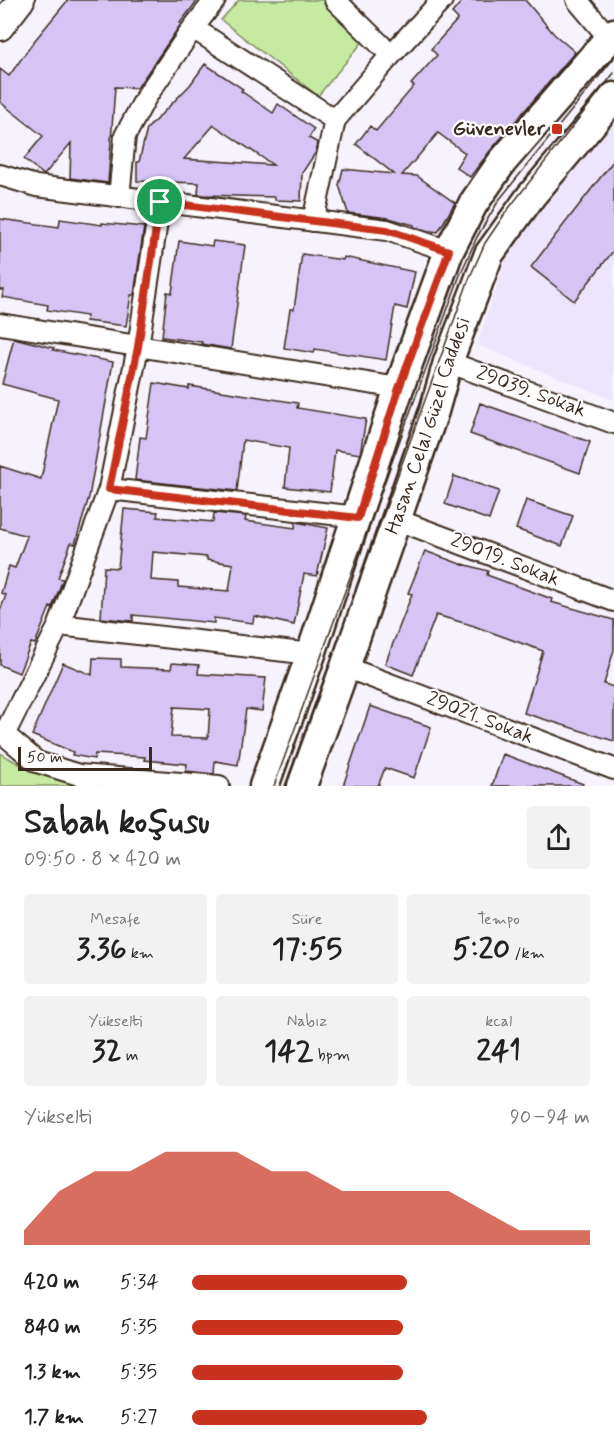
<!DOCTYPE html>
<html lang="tr">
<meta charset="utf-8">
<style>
body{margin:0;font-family:Mynerve,sans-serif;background:#f2f2f2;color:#222;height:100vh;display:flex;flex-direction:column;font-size:22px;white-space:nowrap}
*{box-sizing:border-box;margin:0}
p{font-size:20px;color:#767676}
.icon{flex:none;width:33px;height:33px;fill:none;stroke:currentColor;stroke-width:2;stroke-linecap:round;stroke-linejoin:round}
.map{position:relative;height:786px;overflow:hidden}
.details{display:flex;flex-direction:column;background:#fff;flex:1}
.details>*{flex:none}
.scale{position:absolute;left:18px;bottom:15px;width:134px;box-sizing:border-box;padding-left:6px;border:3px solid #3b2a1e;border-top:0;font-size:16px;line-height:21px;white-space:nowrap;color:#3b2a1e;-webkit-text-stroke:4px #fff;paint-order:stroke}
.pin{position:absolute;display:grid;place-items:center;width:51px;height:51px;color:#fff;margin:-26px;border:3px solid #fff;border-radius:50%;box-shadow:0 2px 6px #0007}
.round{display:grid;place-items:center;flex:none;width:63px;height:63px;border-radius:6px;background:#f2f2f2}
.head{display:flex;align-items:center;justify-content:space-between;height:102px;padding:0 24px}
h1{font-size:33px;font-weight:700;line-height:45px}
.stats{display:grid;grid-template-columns:repeat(3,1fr);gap:9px;height:102px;padding:6px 24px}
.stats div{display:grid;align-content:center;border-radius:6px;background:#f2f2f2;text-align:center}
.stats b{font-size:30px;font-weight:700}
.stats small{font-size:16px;font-weight:400}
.stats p{font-size:16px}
.chart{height:168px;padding:12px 24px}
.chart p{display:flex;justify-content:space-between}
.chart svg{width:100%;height:108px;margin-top:6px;fill:#c8321e;opacity:.7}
ul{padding:0 24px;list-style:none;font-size:20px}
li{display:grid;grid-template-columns:96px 72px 1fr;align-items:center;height:45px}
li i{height:15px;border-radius:8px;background:#c8321e}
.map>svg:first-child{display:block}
.built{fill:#ede5fb}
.green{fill:#c7eaa3;stroke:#818a60;stroke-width:1.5}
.building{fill:#d6c4f5;stroke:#3b2a1e;stroke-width:1.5;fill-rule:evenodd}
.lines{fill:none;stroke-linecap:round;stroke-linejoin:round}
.minor-casing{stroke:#3b2a1e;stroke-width:24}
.tertiary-casing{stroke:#3b2a1e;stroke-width:30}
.secondary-casing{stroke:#3b2a1e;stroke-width:33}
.minor{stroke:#fff;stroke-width:20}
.tertiary{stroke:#fff;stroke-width:26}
.secondary{stroke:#fff;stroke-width:28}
.tram{stroke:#3b2a1e;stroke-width:1.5}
.route-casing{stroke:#fff;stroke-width:12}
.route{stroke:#c8321e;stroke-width:8}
.poi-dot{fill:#c8321e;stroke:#fff;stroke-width:2}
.labels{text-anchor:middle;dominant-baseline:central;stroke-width:4.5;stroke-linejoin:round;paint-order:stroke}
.poi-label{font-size:20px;font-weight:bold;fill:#3b2a1e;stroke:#fff;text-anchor:end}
.street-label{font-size:20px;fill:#3b2a1e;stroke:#fff}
</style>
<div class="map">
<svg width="614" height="786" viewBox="0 0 614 786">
<rect width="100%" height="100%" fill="#f7f3fd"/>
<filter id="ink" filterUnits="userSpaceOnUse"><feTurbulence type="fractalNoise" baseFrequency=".0167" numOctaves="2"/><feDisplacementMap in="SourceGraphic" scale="12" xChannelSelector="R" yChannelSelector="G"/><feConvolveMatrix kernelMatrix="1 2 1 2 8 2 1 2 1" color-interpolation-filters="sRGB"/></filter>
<g filter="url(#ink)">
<path class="built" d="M614 117V400L477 345 514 235Z"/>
<path class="green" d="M239 0H324L364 40 318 96 221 20Z
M0 753 35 773 90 786H0Z"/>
<path class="building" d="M68 0H198L180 23 181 24 137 88 115 87 108 183 70 178 71 143 44 175 24 159 43 136 0 102V69L9 76 35 40Z
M463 0H525L554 34 575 52 490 151 470 177 456 167 465 153 438 133 402 175 417 176 455 203 438 232 424 230 414 227V225L389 218 348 213 339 185 343 169 394 174 356 144 370 126 376 131 414 86 411 84 437 55 431 49 458 19 452 13Z
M205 64 243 89 241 91 273 113 278 104 314 129 309 138 318 143 316 152 302 173 301 201 275 200V197L203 195 198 194 199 183 137 181V162H139L147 129 190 85ZM214 125 273 165 184 159Z
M614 160V250L574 301 531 267Z
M0 219 59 227 60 219 102 225V223L144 227 134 295H131L126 326 86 321 87 316 47 310 48 305 2 297 4 290H0Z
M179 241 212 246 213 241 245 245 231 349 201 344 202 342 162 337 167 292 172 293Z
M302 254 343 260 344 257 415 272 407 309 395 306 386 360 315 349 314 353 284 348 290 309H294Z
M14 338 54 348 53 350 113 362 89 497 75 544 71 543 58 578 63 579 52 608 50 607 35 644 31 643 19 673 0 665V611L6 595 1 593 9 566 15 568 27 536 0 528V466L41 479 58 399 2 384Z
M154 383 189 389V386L298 403 297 408 366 419 360 454 335 450 330 492 285 487 289 448 243 440 237 491 135 480 140 437 146 438Z
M480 403 590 442 580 473 470 434Z
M454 476 499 491 489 520 445 504Z
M526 500 573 516 562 546 516 529Z
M124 509 158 512 157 517 213 522 214 513 246 516 245 521 295 528 296 522 328 528 317 576 304 574 294 625 254 616 253 623 214 618V623L133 615V621L101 618 104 567 118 568ZM153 552 207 557V560L233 564 229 591 178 587V582L151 580Z
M425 551 463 565V564L488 571 487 575 552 599 551 602 614 620V650L604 684 614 687V741L524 713 543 651 471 625 436 615 413 675 385 664 412 594 408 593Z
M93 658 121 659V667L171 669 172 663 199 665 198 674 266 678 262 711 246 709 238 765 215 761 214 774 186 771 187 764 144 760 145 757 95 754 94 759 72 755 73 752 32 735 63 663 92 675ZM174 707 210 709 208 738 171 737Z
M370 706 431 727 414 778 385 768 378 786H343Z
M503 754 583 784 582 786H492Z"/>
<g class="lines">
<defs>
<path id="minor" d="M577 0 609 38
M193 28 335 120
M391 55 442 0
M0 175 36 186 387 230 449 251
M119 197 125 136 146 97 193 28 215 0
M313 221 335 120 391 55 335 0
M0 324 399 388
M448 362 614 423
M109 489 358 517
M395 519 614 601
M59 625 311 654
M345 667 614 769
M0 731 37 762 79 775 219 786
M5 733 59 625 109 489 138 347 160 202"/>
<path id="tertiary" d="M0 27 21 0"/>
<g id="secondary">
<path d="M264 786 311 654 399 388 449 251 473 204 502 162 614 33"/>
<path id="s1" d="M302 786 345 667 434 411 448 362 489 254 531 196 614 97"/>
</g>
</defs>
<use href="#minor" class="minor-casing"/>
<use href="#tertiary" class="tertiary-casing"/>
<use href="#secondary" class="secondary-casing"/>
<use href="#minor" class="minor"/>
<use href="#tertiary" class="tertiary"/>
<use href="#secondary" class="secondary"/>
<path class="tram" d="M274 786 460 275 477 237 499 200 614 58
M285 786 469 279 485 243 506 212 614 73"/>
</g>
</g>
<g class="lines" filter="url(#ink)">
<defs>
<path id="route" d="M160 202 387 230 449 251 399 388 358 518 109 489 138 347Z"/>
</defs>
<use href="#route" class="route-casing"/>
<use href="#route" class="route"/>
</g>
<rect class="poi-dot" x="551" y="123" width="12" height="12" rx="3"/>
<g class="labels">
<g class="poi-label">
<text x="545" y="129">Güvenevler</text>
</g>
<g class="street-label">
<text transform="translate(531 392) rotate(20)">29039. Sokak</text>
<text stroke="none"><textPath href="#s1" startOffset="382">Hasan Celal Güzel Caddesi</textPath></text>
<text transform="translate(505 560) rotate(21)">29019. Sokak</text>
<text transform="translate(480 718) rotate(21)">29021. Sokak</text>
</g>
</g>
</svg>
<div class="scale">50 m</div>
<div class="pin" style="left:160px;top:202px;background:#1e9e55"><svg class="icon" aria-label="arrive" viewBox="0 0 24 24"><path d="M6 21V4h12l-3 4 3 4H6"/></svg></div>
</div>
<section class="details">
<div class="head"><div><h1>Sabah koşusu</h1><p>09:50 · 8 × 420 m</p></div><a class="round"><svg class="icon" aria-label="share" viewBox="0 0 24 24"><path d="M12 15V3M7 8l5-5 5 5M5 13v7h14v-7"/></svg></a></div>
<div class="stats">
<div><p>Mesafe</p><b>3.36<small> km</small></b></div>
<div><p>Süre</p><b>17:55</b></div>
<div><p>Tempo</p><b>5:20<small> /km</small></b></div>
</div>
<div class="stats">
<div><p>Yükselti</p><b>32<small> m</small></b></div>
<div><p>Nabız</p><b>142<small> bpm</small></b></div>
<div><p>kcal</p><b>241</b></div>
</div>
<div class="chart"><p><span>Yükselti</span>90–94 m</p>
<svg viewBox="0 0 160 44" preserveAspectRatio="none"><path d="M0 44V38L10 22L20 14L30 14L40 6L50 6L60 6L70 14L80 14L90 22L100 22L110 22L120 22L130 30L140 38L150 38L160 38V44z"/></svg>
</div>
<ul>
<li><b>420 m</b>5:34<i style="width:54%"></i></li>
<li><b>840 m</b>5:35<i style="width:53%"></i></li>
<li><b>1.3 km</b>5:35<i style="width:53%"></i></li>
<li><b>1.7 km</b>5:27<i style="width:59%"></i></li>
</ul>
</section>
